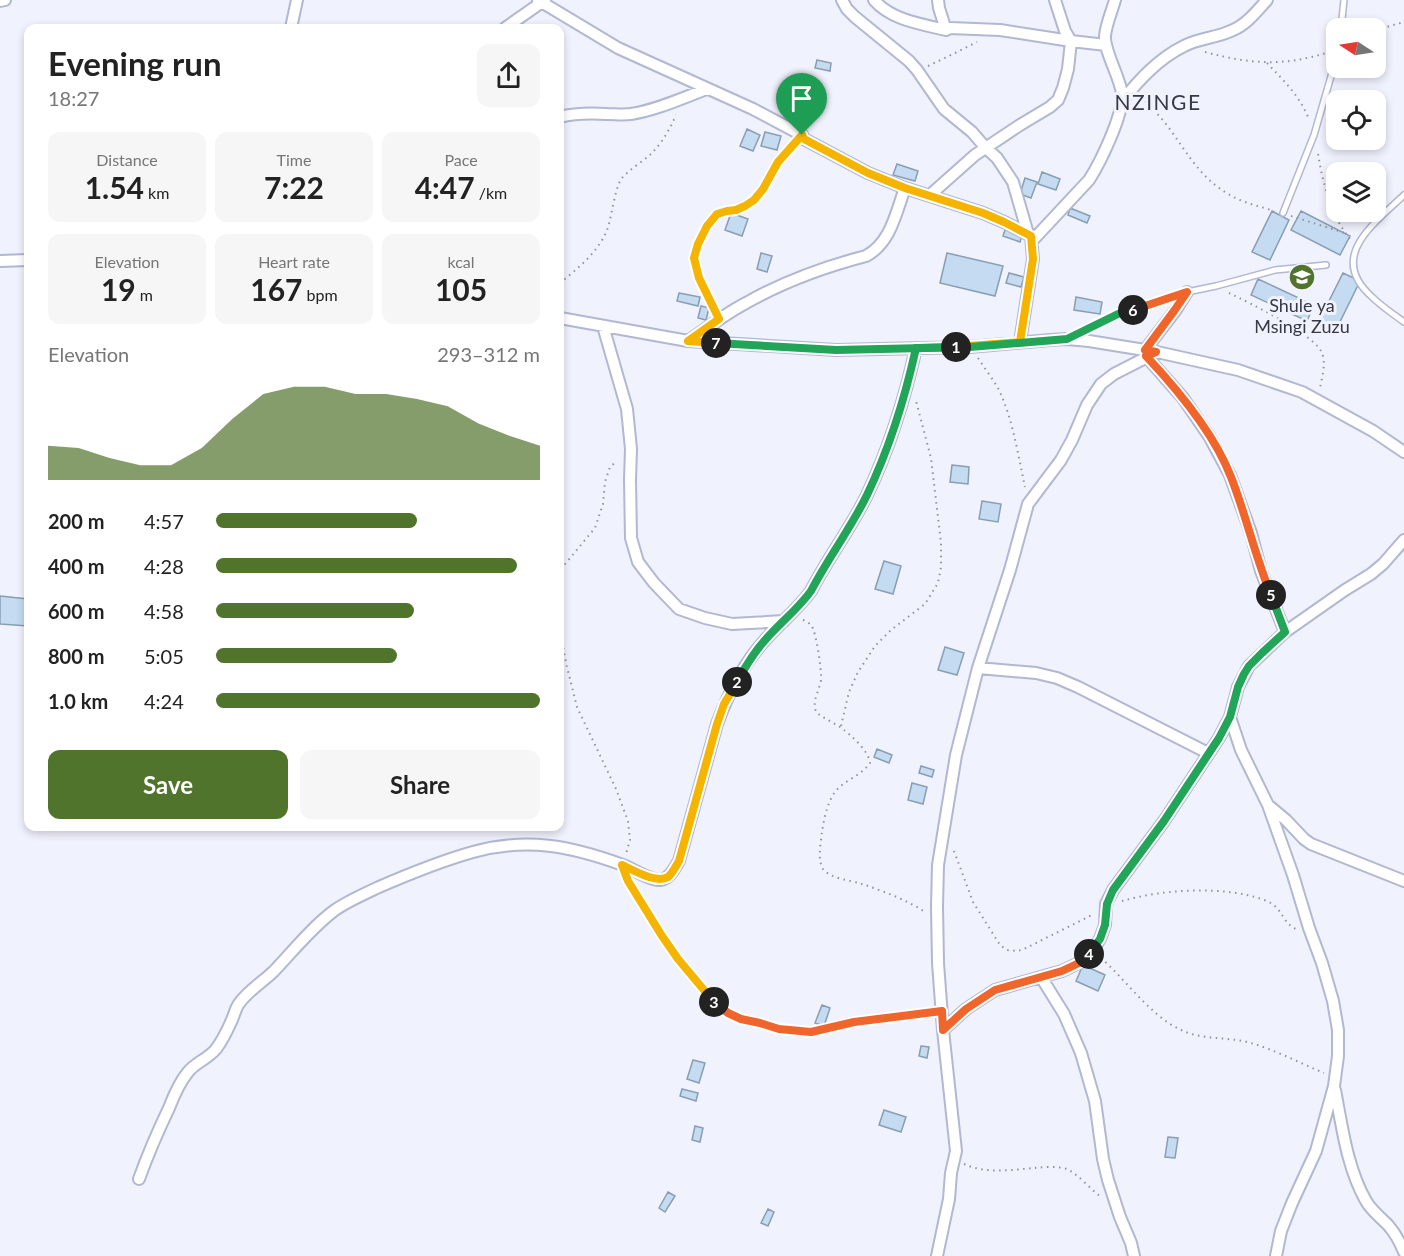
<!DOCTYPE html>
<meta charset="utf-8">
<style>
body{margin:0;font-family:Lato,sans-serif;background:#f6f6f6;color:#222;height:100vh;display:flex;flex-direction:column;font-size:22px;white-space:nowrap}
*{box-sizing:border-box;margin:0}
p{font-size:20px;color:#767676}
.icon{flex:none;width:33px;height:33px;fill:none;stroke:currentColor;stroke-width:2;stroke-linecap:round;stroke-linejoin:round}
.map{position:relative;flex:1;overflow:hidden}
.side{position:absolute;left:24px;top:24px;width:540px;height:807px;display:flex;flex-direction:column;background:#fff;border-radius:12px;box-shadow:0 3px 9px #0003}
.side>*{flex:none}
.needle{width:39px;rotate:282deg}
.tools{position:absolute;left:1326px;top:18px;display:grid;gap:12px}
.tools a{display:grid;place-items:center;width:60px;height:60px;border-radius:12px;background:#fff;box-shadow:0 3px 9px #0003;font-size:30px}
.pin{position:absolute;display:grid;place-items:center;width:51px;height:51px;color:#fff;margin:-62px -26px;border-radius:50% 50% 50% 0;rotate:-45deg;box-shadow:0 0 6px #0007}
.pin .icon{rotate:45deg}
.km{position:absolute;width:30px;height:30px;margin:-15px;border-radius:50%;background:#222;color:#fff;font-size:16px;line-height:30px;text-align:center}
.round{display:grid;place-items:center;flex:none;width:63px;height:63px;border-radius:12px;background:#f6f6f6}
.headline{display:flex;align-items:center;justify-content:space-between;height:102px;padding:0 24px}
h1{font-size:33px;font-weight:700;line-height:45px}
.figures{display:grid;grid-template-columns:repeat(3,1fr);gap:9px;height:102px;padding:6px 24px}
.figures div{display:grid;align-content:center;border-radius:12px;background:#f6f6f6;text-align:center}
.figures b{font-size:30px;font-weight:700}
.figures small{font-size:16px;font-weight:400}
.figures p{font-size:16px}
.chart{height:168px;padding:12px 24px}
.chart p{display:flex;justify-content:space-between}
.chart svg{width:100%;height:108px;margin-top:6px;fill:#51742c;opacity:.7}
.action{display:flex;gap:12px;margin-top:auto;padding:12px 24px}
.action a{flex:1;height:69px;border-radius:12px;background:#51742c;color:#fff;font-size:24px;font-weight:700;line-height:69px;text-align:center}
.action a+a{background:#f6f6f6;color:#222}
ul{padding:0 24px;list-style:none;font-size:20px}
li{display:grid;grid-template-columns:96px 72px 1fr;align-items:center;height:45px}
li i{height:15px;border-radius:8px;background:#51742c}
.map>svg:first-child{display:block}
.building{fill:#c5dbf1;stroke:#899eb2;stroke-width:1.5}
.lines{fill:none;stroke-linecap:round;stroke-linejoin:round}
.service-casing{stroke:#b2b7d2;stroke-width:8}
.minor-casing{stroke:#b2b7d2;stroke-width:14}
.path{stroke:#90929d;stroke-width:2;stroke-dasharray:1.5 4.5;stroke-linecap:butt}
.service{stroke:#fff;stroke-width:5}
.minor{stroke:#fff;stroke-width:10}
.split-1-casing{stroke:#fff;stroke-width:12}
.split-2-casing{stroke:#fff;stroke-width:12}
.split-3-casing{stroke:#fff;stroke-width:12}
.split-4-casing{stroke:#fff;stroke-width:12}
.split-5-casing{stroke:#fff;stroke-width:12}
.split-6-casing{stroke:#fff;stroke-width:12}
.split-7-casing{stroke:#fff;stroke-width:12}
.split-8-casing{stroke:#fff;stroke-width:12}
.split-1{stroke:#f5b400;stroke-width:8}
.split-2{stroke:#22a559;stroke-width:8}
.split-3{stroke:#f5b400;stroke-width:8}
.split-4{stroke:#f0652b;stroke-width:8}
.split-5{stroke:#22a559;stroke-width:8}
.split-6{stroke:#f0652b;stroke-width:8}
.split-7{stroke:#22a559;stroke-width:8}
.split-8{stroke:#f5b400;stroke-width:8}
.labels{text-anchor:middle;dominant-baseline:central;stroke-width:6;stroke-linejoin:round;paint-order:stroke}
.poi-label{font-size:18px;fill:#373944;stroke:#f0f2fe}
.quarter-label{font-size:21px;letter-spacing:1.5px;fill:#373944;stroke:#f0f2fe}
</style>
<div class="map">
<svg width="1404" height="1256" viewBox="0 0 1404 1256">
<rect width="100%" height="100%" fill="#f0f2fe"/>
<path class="building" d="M817 60 831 63 830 71 815 68Z
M806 111 813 114 808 125 801 122Z
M747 129 760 135 753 151 740 146Z
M765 132 781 136 777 150 761 146Z
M897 164 918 171 915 181 893 175Z
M1042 172 1060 179 1056 190 1038 184Z
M1025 178 1037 182 1031 198 1020 194Z
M1070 208 1090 216 1087 223 1068 215Z
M1272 211 1289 220 1270 260 1252 252Z
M1301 211 1350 236 1340 255 1291 230Z
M731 213 748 219 742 236 725 230Z
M1006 227 1023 232 1020 242 1003 236Z
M761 253 772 256 767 272 757 269Z
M947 253 1003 266 995 296 940 283Z
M1009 273 1024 277 1021 287 1006 283Z
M1343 273 1360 281 1334 334 1317 325Z
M1258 279 1314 305 1307 321 1251 295Z
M679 293 700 297 698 306 677 301Z
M1076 297 1102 302 1100 314 1074 310Z
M701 306 709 308 706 320 698 318Z
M952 465 969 467 968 484 950 482Z
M982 501 1001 504 998 522 979 519Z
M884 561 901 566 893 594 875 589Z
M0 596 28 599V626L0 624Z
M945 647 964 653 957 675 938 670Z
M877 749 892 755 889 763 874 757Z
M921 766 934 770 932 777 919 773Z
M912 783 927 787 923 804 908 800Z
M1083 965 1105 975 1098 991 1076 981Z
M822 1005 830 1008 824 1026 815 1023Z
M921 1046 929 1047 927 1058 919 1056Z
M693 1060 705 1063 699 1083 687 1079Z
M682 1089 698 1093 696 1101 680 1096Z
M884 1110 906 1117 901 1132 879 1125Z
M695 1126 703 1128 700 1142 692 1140Z
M1168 1137 1178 1138 1175 1158 1165 1157Z
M668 1192 675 1196 665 1212 659 1208Z
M768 1209 774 1212 768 1226 761 1223Z"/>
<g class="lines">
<defs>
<path id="service" d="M1341 28 1344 0
M1404 195C1375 223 1327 256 1371 296 1381 306 1393 314 1404 322
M1283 213 1314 135 1336 59
M1071 337 1118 314 1187 292 1216 286 1275 270 1326 265"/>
<path id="minor" d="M538 0 618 48 753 109 802 135 804 139 868 173 905 188 983 213 1004 222 1031 236 1033 259 1020 342
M842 0 847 9 855 17 909 61 917 70 944 109 972 132 985 147 997 158 1013 182 1028 234
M874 0C891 20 921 24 946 30L950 28 1000 30 1071 41 1106 45
M938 0 939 8 946 30
M0 1 5 0
M291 28 297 0
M505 28 545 0
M1122 101C1140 79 1158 59 1184 46 1199 38 1217 38 1233 30 1247 24 1257 11 1267 0
M560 117C575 113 591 113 607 114 615 114 623 115 631 114 657 110 682 98 707 89
M930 195 975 155 1020 125 1050 107 1058 100 1063 88 1068 69 1071 41 1065 31 1055 0
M1032 241 1089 180C1100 163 1124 114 1122 94 1120 77 1104 51 1105 36 1106 24 1112 11 1115 0
M0 261 28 260
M560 318 688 341 836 350 970 347 1050 340 1067 339 1089 341 1157 352 1238 370 1302 392 1373 431 1404 452
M603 326 627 409 631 449 630 480 631 538 638 562 654 583 679 609 705 618 732 624 784 621
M688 341C707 328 725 314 746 303 783 282 824 267 866 256 891 243 896 212 905 188
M1145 350 1175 311 1187 292
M1146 356 1183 398 1209 436 1230 475 1251 533 1261 571 1285 632
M978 668 1036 673 1057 678 1078 687 1208 753
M1230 717 1241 750 1268 805 1293 875 1309 928 1322 963 1333 1001 1338 1030V1056L1334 1086 1316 1151 1292 1203 1281 1231 1276 1256
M1268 805 1286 820 1304 839 1311 844 1404 881
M1041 977 1064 1014 1081 1053 1095 1101 1103 1159 1108 1180 1120 1217 1131 1243 1134 1256
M943 1030 966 1009 995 990 1062 971 1079 963 1093 950 1100 939 1105 925 1106 904 1113 890 1164 821 1219 738 1230 717 1238 687 1249 666 1285 632 1345 590 1371 574 1383 564 1404 540
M1335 1090C1342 1126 1347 1168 1366 1201 1371 1210 1380 1217 1388 1225 1395 1233 1400 1242 1404 1252
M139 1179C148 1154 158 1131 169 1108 174 1095 179 1083 188 1072 196 1062 208 1059 216 1049 222 1041 227 1031 231 1022 234 1016 235 1010 238 1005 247 991 263 982 274 971 294 950 312 927 335 910 348 901 364 894 379 887 409 874 441 861 473 852 527 837 571 846 623 865 633 869 651 881 661 880 670 878 674 869 679 861L717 724C728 694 744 663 766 639 781 622 798 609 811 591 828 558 851 528 867 495 889 449 905 398 916 348
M937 1256 949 1199 951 1173 956 1151 943 1030 938 963 937 906 938 865 956 755 978 668 1010 570 1028 504 1061 460 1072 440 1087 405 1101 384 1114 374 1157 352"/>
</defs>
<use href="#service" class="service-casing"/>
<use href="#minor" class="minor-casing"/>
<path class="path" d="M1376 30 1404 22
M1205 52C1250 64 1283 67 1329 52
M1267 63C1283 80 1299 95 1308 117
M928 66 953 54 977 42
M1141 97C1151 107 1160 116 1169 128 1188 154 1201 179 1230 195 1243 203 1259 206 1274 211
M1318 154C1323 184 1331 217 1351 240
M1291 216 1345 233
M560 283C577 269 601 250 608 227 612 215 615 187 622 178 630 169 642 162 651 154 662 143 670 129 676 115
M1229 293C1250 303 1311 333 1321 351 1327 362 1322 377 1320 388
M713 309 699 278 694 258 698 244 707 226 717 215 745 206 754 199 763 189 778 162 793 144
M978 358C985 369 993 379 999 390 1013 420 1018 455 1025 487
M560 575 561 569 595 528 603 504 605 482 610 467 617 461
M803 620C806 621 809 623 811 625 816 630 822 672 821 680 819 692 812 700 816 712 823 718 832 722 840 727 850 734 869 751 870 763 860 777 844 780 835 792 827 803 824 819 822 832 821 842 817 859 823 869 831 879 850 880 862 884 883 891 907 900 925 912
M560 630 566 663 577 707 616 789 628 821 630 840 626 854
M841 726 849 692 858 672 875 646 891 630 925 604 938 583 941 567V543L931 458 916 401
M954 851 973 902 1000 945 1007 950 1018 951 1024 949 1092 915
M628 882 678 959 714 1002 728 1013 741 1019 760 1023 779 1029 811 1033 854 1022 930 1012
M1122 901C1164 889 1226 885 1267 901 1283 908 1282 923 1296 929
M1101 958C1126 980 1150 1015 1179 1029 1202 1041 1227 1036 1251 1043 1275 1050 1300 1063 1324 1073
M964 1164C986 1174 1011 1170 1034 1168 1044 1167 1057 1166 1067 1169 1078 1174 1090 1189 1100 1196"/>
<use href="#service" class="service"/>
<use href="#minor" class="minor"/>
</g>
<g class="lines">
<defs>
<path id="split-1" d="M802 135 804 139 868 173 905 188 983 213 1004 222 1031 236 1033 259 1020 342 956 347"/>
<path id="split-2" d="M737 682C745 667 754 652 766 639 781 622 798 609 811 591 828 558 851 528 867 495 889 449 905 398 916 348L956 347"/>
<path id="split-3" d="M714 1002 678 959 662 936 628 881 622 865C633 870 656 884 668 877 672 874 676 866 679 861L717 724 724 704 737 682"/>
<path id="split-4" d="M714 1002 728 1013 741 1019 760 1023 779 1029 811 1032 854 1022 942 1011 943 1030 966 1009 995 990 1062 971 1079 963 1089 954"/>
<path id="split-5" d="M1089 954 1100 939 1105 925 1107 904 1113 890 1164 821 1219 738 1230 717 1238 687 1244 674 1249 666 1262 653 1285 632 1271 595"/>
<path id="split-6" d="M1133 310 1187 292 1174 311 1145 350 1156 352 1146 356C1178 390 1214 433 1231 477 1246 515 1255 556 1271 595"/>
<path id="split-7" d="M716 343 836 350 970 347 1067 339 1118 314 1133 310"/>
<path id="split-8" d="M716 343 688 341 719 319 699 278 694 258 698 244 707 226 717 214 727 211 736 210 745 206 754 200 763 189 778 162 802 135"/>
</defs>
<use href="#split-1" class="split-1-casing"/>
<use href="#split-2" class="split-2-casing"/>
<use href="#split-3" class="split-3-casing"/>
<use href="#split-4" class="split-4-casing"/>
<use href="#split-5" class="split-5-casing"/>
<use href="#split-6" class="split-6-casing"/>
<use href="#split-7" class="split-7-casing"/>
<use href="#split-8" class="split-8-casing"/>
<use href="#split-1" class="split-1"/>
<use href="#split-2" class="split-2"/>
<use href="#split-3" class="split-3"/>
<use href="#split-4" class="split-4"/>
<use href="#split-5" class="split-5"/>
<use href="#split-6" class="split-6"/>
<use href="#split-7" class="split-7"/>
<use href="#split-8" class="split-8"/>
</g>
<defs>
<symbol id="school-disc" viewBox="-11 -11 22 22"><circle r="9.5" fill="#51742c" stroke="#f0f2fe"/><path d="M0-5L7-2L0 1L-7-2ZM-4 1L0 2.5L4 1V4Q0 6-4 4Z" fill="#fff"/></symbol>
</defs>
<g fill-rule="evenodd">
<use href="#school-disc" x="1287" y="262" width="30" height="30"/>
</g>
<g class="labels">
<g class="poi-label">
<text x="1302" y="305">Shule ya<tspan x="1302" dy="21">Msingi Zuzu</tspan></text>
</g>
<g class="quarter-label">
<text x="1158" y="101">NZINGE</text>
</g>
</g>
</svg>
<div class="tools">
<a><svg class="needle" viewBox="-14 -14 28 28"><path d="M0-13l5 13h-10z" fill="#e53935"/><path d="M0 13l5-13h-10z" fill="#767676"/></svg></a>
<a><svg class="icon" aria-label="locate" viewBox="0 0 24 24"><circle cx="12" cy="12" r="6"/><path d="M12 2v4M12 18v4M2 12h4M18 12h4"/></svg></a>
<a><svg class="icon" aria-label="layers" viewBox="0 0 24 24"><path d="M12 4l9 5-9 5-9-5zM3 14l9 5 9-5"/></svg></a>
</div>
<div class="pin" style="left:802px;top:135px;background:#1e9e55"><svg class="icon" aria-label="arrive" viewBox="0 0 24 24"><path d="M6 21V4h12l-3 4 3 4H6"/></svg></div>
<b class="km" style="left:956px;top:347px">1</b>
<b class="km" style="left:737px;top:682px">2</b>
<b class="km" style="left:714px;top:1002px">3</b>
<b class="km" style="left:1089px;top:954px">4</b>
<b class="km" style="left:1271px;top:595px">5</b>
<b class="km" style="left:1133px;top:310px">6</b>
<b class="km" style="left:716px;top:343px">7</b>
<section class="side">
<div class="headline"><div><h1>Evening run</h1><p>18:27</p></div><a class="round"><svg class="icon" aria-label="share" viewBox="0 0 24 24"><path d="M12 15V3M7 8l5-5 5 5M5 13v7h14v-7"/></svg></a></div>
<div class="figures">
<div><p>Distance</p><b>1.54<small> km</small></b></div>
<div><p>Time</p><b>7:22</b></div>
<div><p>Pace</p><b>4:47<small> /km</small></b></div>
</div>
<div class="figures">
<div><p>Elevation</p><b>19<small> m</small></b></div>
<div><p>Heart rate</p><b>167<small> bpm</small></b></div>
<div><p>kcal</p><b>105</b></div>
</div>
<div class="chart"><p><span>Elevation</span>293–312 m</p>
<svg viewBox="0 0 160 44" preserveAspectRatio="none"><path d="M0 44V30L10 31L20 35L30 38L40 38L50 31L60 19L70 9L80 6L90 6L100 9L110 9L120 11L130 14L140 21L150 26L160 30V44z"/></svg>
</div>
<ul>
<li><b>200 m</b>4:57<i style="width:62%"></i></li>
<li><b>400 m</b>4:28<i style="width:93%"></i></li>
<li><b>600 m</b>4:58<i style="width:61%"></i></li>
<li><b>800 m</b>5:05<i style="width:56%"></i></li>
<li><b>1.0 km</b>4:24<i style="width:100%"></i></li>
</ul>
<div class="action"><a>Save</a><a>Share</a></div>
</section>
</div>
